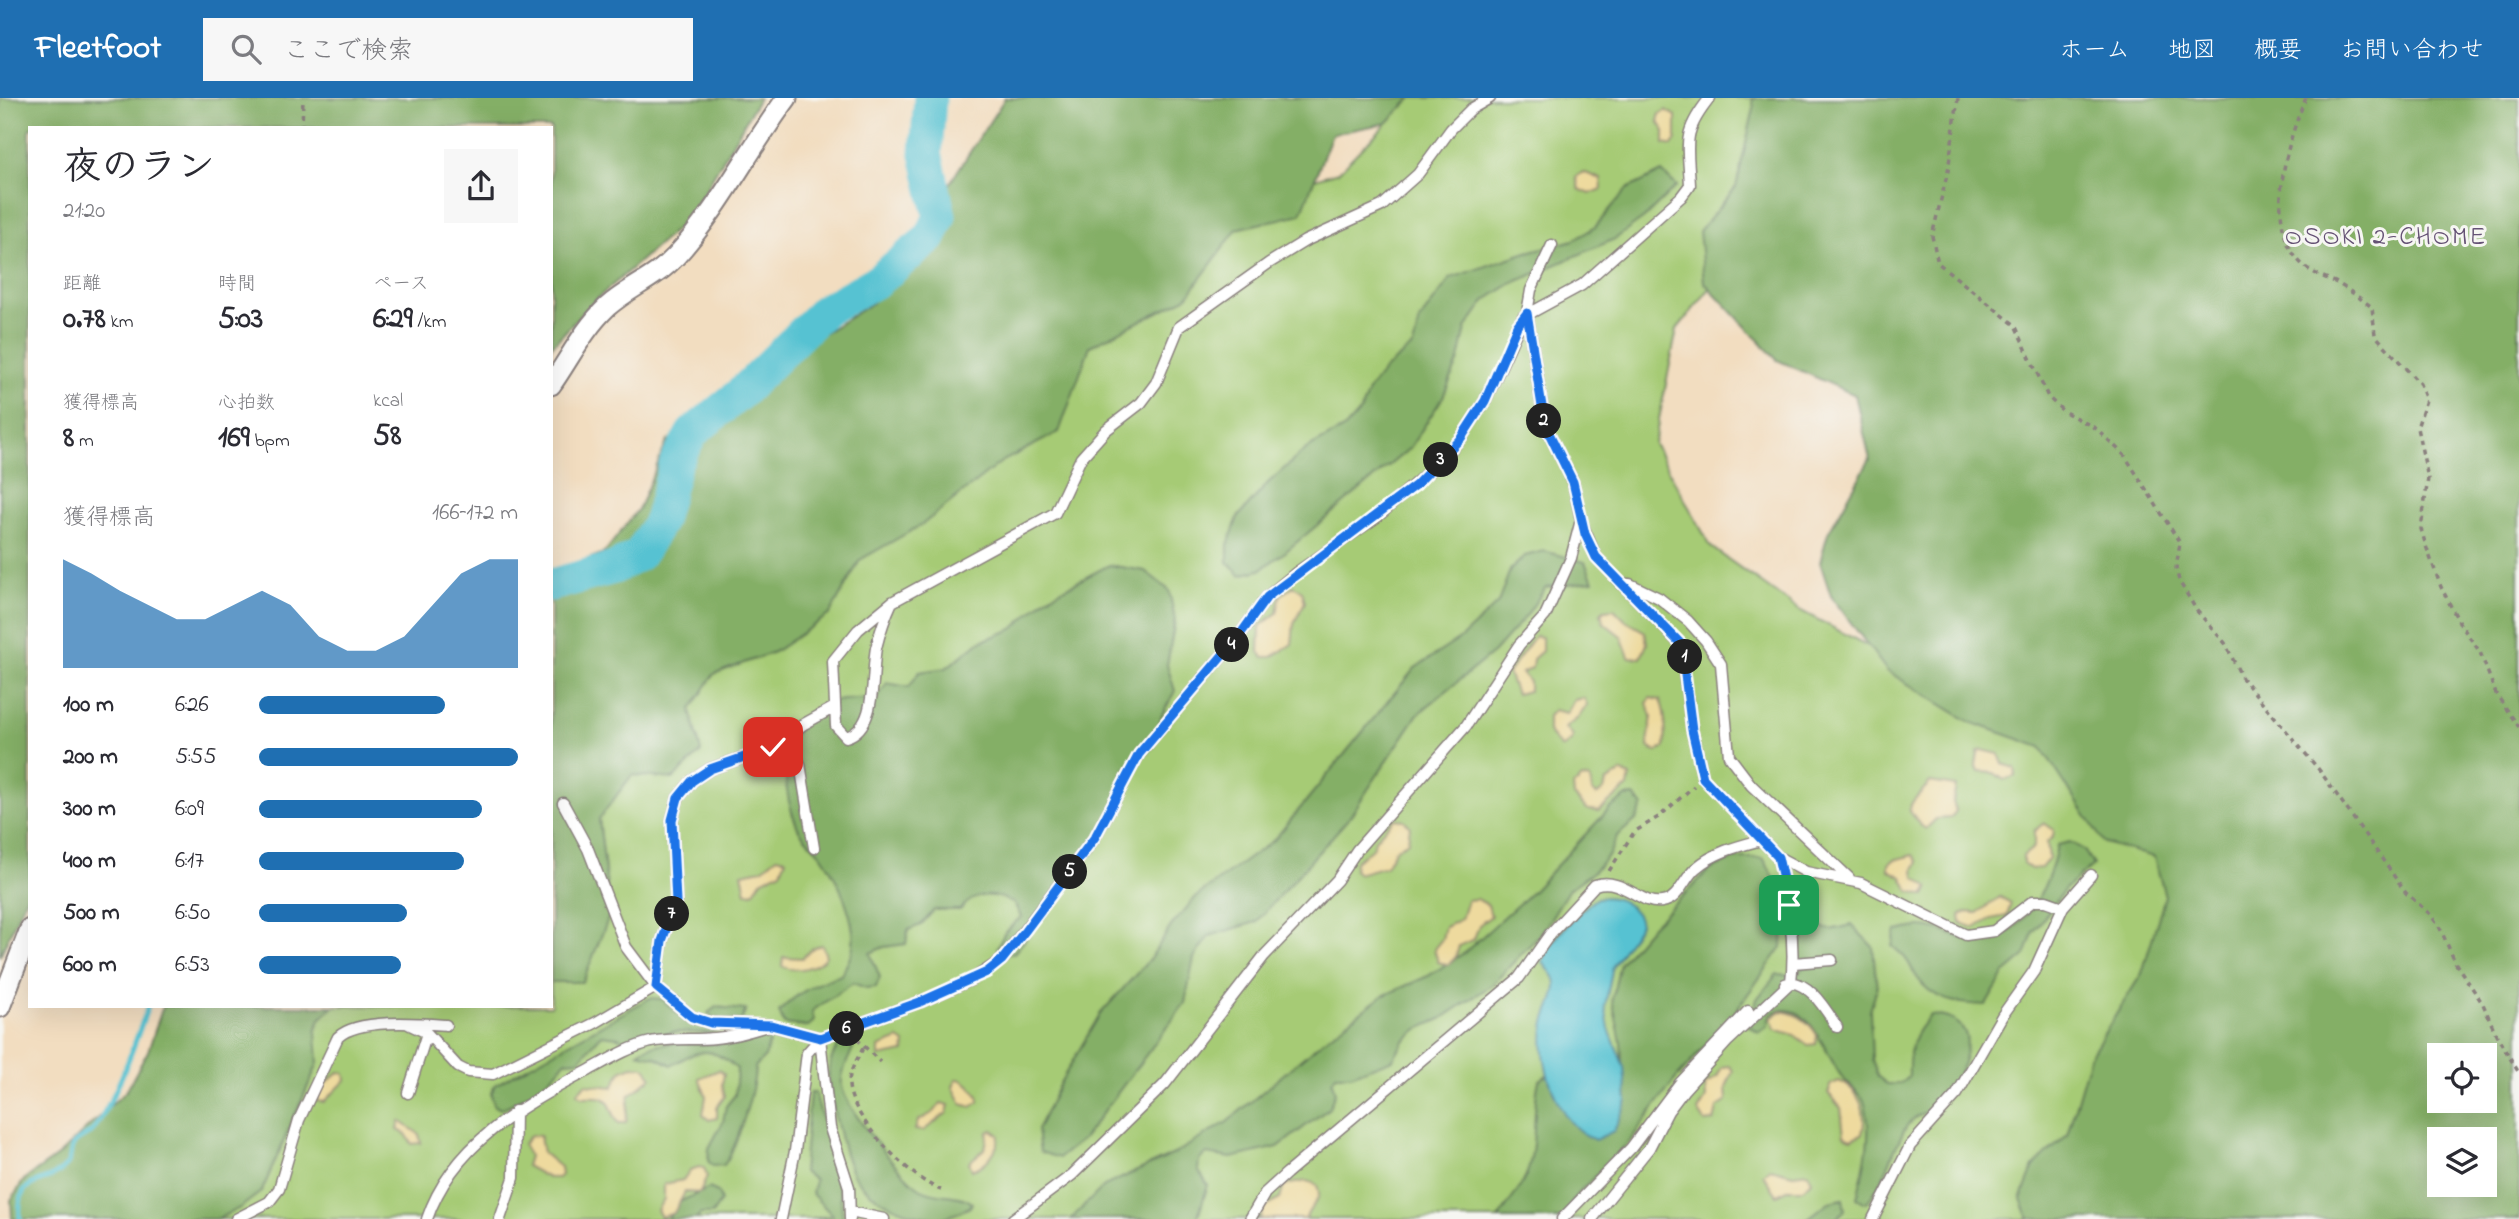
<!DOCTYPE html>
<html lang="ja">
<meta charset="utf-8">
<style>
body{margin:0;font-family:"Indie Flower","Klee One",sans-serif;background:#f7f7f7;color:#2b2b33;height:100vh;display:flex;flex-direction:column;font-size:26px;white-space:nowrap}
*{box-sizing:border-box;margin:0}
p{font-size:23px;color:#7c7c81}
.icon{flex:none;width:38px;height:38px;fill:none;stroke:currentColor;stroke-width:2;stroke-linecap:round;stroke-linejoin:round}
.map{position:relative;flex:1;overflow:hidden}
.panel{position:absolute;left:28px;top:28px;width:525px;height:882px;display:flex;flex-direction:column;background:#fff;border-radius:0px;box-shadow:0 7px 28px #0002}
.panel>*{flex:none}
.fabs{position:absolute;left:2427px;top:945px;display:grid;gap:14px}
.fabs a{display:grid;place-items:center;width:70px;height:70px;border-radius:0px;background:#fff;box-shadow:0 7px 28px #0002;font-size:35px}
.pin{position:absolute;display:grid;place-items:center;width:60px;height:60px;color:#fff;margin:-30px;border-radius:14px;box-shadow:0 4px 10px #0006}
.km{position:absolute;width:35px;height:35px;margin:-18px;border-radius:50%;background:#222;color:#fff;font-size:19px;line-height:35px;text-align:center}
.round{display:grid;place-items:center;flex:none;width:74px;height:74px;border-radius:0px;background:#f7f7f7}
.headline{display:flex;align-items:center;justify-content:space-between;height:119px;padding:0 35px}
h1{font-size:38px;font-weight:800;line-height:52px}
.figures{display:grid;grid-template-columns:repeat(3,1fr);gap:10px;height:119px;padding:7px 35px}
.figures div{display:grid;align-content:center}
.figures b{font-size:30px;font-weight:800}
.figures small{font-size:19px;font-weight:400}
.figures p{font-size:19px}
.chart{height:196px;padding:14px 35px}
.chart p{display:flex;justify-content:space-between}
.chart svg{width:100%;height:126px;margin-top:7px;fill:#1f6fb2;opacity:.7}
ul{padding:0 35px;list-style:none;font-size:23px}
li{display:grid;grid-template-columns:112px 84px 1fr;align-items:center;height:52px}
li i{height:18px;border-radius:9px;background:#1f6fb2}
header{display:flex;align-items:center;gap:42px;box-sizing:border-box;height:98px;padding:0 35px;background:#1f6fb2;color:#fff}
header strong{font-size:33px}
nav{display:flex;gap:38px;margin-inline-start:auto;font-size:24px}
.search{width:490px;height:63px;background:#f7f7f7;display:flex;align-items:center;gap:18px;box-sizing:border-box;padding:0 24px;border-radius:0px;color:#7c7c81;font-size:26px}
.map>svg:first-child{display:block}
.green{fill:#a6cb75;stroke:#647658;stroke-width:2}
.forest{fill:#84af66;stroke:#536850;stroke-width:2;fill-rule:evenodd}
.sand{fill:#eeda9e;stroke:#887e6c;stroke-width:2}
.water{fill:#57c2d2;stroke:#3c7286;stroke-width:2}
.lines{fill:none;stroke-linecap:round;stroke-linejoin:round}
.stream{stroke:#57c2d2;stroke-width:5}
.river{stroke:#57c2d2;stroke-width:33}
.lane-casing{stroke:#8a807e;stroke-width:13}
.street-casing{stroke:#8a807e;stroke-width:23}
.path{stroke:#8a807e;stroke-width:3.5;stroke-dasharray:5 5;stroke-linecap:butt}
.lane{stroke:#fff;stroke-width:10}
.street{stroke:#fff;stroke-width:19}
.route-casing{stroke:#fff;stroke-width:14}
.route{stroke:#1a73e8;stroke-width:9}
.labels{text-anchor:middle;dominant-baseline:central;stroke-width:6;stroke-linejoin:round;paint-order:stroke}
.neighbourhood-label{font-size:26px;letter-spacing:2px;fill:#655275;stroke:#f6f6f2}
</style>
<header>
<strong>Fleetfoot</strong>
<div class="search"><svg class="icon" aria-label="search" viewBox="0 0 24 24"><circle cx="10" cy="10" r="6"/><path d="M15 15l6 6"/></svg>ここで検索</div>
<nav><a>ホーム</a><a>地図</a><a>概要</a><a>お問い合わせ</a></nav>
</header>
<div class="map">
<svg width="2519" height="1121" viewBox="0 0 2519 1121">
<rect width="100%" height="100%" fill="#f6f6f2"/>
<filter id="ink" filterUnits="userSpaceOnUse"><feTurbulence type="fractalNoise" baseFrequency=".0143" numOctaves="2"/><feDisplacementMap in="SourceGraphic" scale="14" xChannelSelector="R" yChannelSelector="G"/><feConvolveMatrix kernelMatrix="1 2 1 2 8 2 1 2 1" color-interpolation-filters="sRGB"/></filter>
<filter id="wash" filterUnits="userSpaceOnUse"><feTurbulence type="fractalNoise" baseFrequency=".00686" numOctaves="4" result="noise"/><feDisplacementMap in="SourceGraphic" scale="28" xChannelSelector="R" yChannelSelector="G"/><feGaussianBlur stdDeviation="1.57" result="paint"/><feColorMatrix in="noise" values="0 0 0 0 0 0 0 0 0 0 0 0 0 0 0 0 0 1.4 0 .05"/><feComposite in="paint" operator="in"/></filter>
<g filter="url(#wash)">
<rect width="100%" height="100%" fill="#f2ddc0"/>
<path class="green" d="M1393 0H1781L1766 121 1677 231 1654 346 1711 449 1799 512 1958 595 2080 615 2203 797 2074 1121H161L263 908H551V854L610 816 599 721 612 650 1205 114 1338 74 1387 25Z"/>
<path class="forest" d="M0 0H759L689 120 590 207 551 249V30H30V791L0 858Z
M1005 0H1412L1387 25 1332 36 1301 116 1237 131 1186 200 1090 248 1059 334 1001 364 923 426 860 462 830 516 774 554 714 576 691 612 701 654 673 681 632 677 599 721 610 816 583 884H551V475L604 455 639 410 667 344 741 287 872 205Z
M1752 0H2519V1121H2029L2021 1101 2034 1068 2067 1037 2090 958 2142 875 2165 798 2154 759 2104 745 2041 649 1970 624 1887 573 1831 498 1820 464 1828 435 1870 361 1855 297 1777 262 1704 184 1699 133 1736 89 1754 10ZM2440 957H2485V1003H2440ZM2440 1041H2485V1087H2440Z
M1662 74 1677 88 1644 120 1615 141 1511 186 1486 202 1466 230 1459 262 1443 299 1410 350 1285 454 1260 472 1240 477 1228 464V447L1238 419 1268 385 1306 351 1345 330 1361 312 1368 293 1384 272 1413 248 1420 222 1451 180 1527 154 1574 142 1595 129 1627 91Z
M1544 453 1585 464 1593 483 1546 489 1526 518 1494 554 1418 616 1349 720 1256 824 1209 838 1194 860 1185 905 1083 1041 1059 1060 1040 1054 1037 1032 1060 985 1100 916 1150 861 1171 828 1196 799 1275 741 1415 570 1461 540 1498 505 1510 472 1525 458Z
M1109 467 1145 473 1169 492 1175 522 1167 567 1175 593 1162 617 1153 649 1125 671 1111 721 1095 754 1075 760 1070 787 1014 855 1001 857 997 850 1005 834 1021 819 1014 805C993 794 975 794 960 812H934L921 827 908 832 906 846 884 849 870 855 880 879 876 889 866 890 853 885 812 913 814 923 808 929 784 926 779 914C796 895 816 885 841 877 845 870 850 861 852 853 859 826 837 779 822 758 815 749 803 740 798 730 781 692 778 640 815 612 831 600 858 601 877 600L887 585 909 589 919 574 946 570 979 544 1013 531 1046 500Z
M1634 698 1643 708 1636 722 1617 738 1609 757 1593 774 1569 791 1543 833 1493 886 1441 921 1418 931 1404 943 1393 961 1351 977H1336L1332 983 1335 995 1329 1010 1278 1049 1231 1060 1206 1056 1199 1062 1198 1072 1208 1087 1197 1121H1071L1104 1088 1174 1056 1227 1024 1324 942 1382 898 1428 878 1464 855 1534 792 1608 712 1625 699Z
M2070 744 2084 752 2093 767 2065 791 2033 835 2025 858 2005 875 1986 907C1958 906 1933 904 1916 878 1906 861 1909 862 1892 848L1896 833C1904 832 1915 828 1923 829 1939 829 1955 840 1971 842 2021 850 2050 787 2057 747Z
M1734 760H1763L1774 779 1783 815 1782 849 1732 918 1674 983 1629 1044 1576 1097 1564 1121H1498C1508 1106 1524 1087 1529 1069 1537 1040 1532 1011 1539 982L1552 974 1623 987 1621 944 1612 901 1620 865 1648 832 1709 772Z
M1799 814 1807 815C1826 836 1826 833 1852 827L1873 849 1877 891 1870 913 1872 961 1877 978 1887 986H1900L1909 978C1908 951 1912 936 1931 917 1972 920 1973 945 1958 977 1953 986 1949 997 1941 1004 1930 1014 1914 1016 1906 1029 1891 1054 1886 1083 1866 1105L1857 1100C1864 1069 1874 1035 1864 1003 1860 993 1848 988 1842 979 1824 956 1810 897 1771 916L1767 929 1759 934 1749 928 1757 901 1777 876 1795 877 1804 869 1797 857Z
M650 900 662 901 685 922 719 932 710 935 672 934 629 946 618 939 601 937 579 962 565 963C551 984 524 1001 501 1011L494 1008 491 996 495 987Z
M163 908H334L320 921 316 933 318 965 262 1093 240 1110 217 1121H12L11 1102 24 1082 60 1056 126 993 148 953Z
M716 909 746 912 741 923 713 921 708 915Z
M765 934 771 938 765 959 755 969C755 990 737 1050 724 1067L713 1068 708 1063 709 1050 723 1024 726 1008 735 997 737 971C711 947 699 951 672 967L656 959 637 955C657 939 693 947 717 946 733 945 749 938 765 934Z
M844 940H850L854 947C850 960 840 973 842 988 845 1010 901 1078 920 1090 936 1100 959 1094 972 1105L970 1109C961 1113 950 1120 940 1120 912 1121 868 1101 853 1076 845 1061 841 1042 837 1025 828 993 821 966 844 940Z
M810 995H815L819 1009 840 1094 843 1121H812L832 1117 812 1096 815 1082 803 1074Z
M709 1090 718 1094 721 1103 712 1116H700L697 1121H668L677 1105Z
M1843 1101 1845 1112 1836 1121H1807L1829 1104Z"/>
<path class="sand" d="M1666 12 1676 18V42L1672 48 1664 46V32L1658 23 1660 16Z
M1583 74 1601 81 1602 91 1590 96 1579 91 1576 79Z
M1293 488 1302 493 1305 504 1294 525 1292 546 1272 559H1263L1259 554 1260 528 1277 515 1280 498Z
M1614 511 1626 523 1645 534 1647 546 1641 560 1629 559 1621 538 1603 524 1601 515 1604 512Z
M1535 538 1542 539V553L1533 561 1532 570 1522 575 1529 584V593L1516 596 1508 575Z
M1584 600 1587 607 1578 620 1565 630 1573 638 1572 642 1562 650 1548 634V618L1554 612 1567 615 1574 602Z
M1651 600 1660 602C1666 614 1666 635 1665 649L1656 654 1649 649 1648 645 1652 618 1647 605Z
M1982 652 1999 656 2003 666 2015 670 2016 678 2004 682 1994 675 1979 674 1976 667 1978 654Z
M1622 674 1630 678 1628 689 1599 713 1588 712 1574 698 1573 688 1582 680 1590 681 1592 693 1597 697 1604 692 1606 684Z
M1930 684 1956 688 1953 704 1956 713 1951 720 1936 721 1926 731 1920 727 1909 711C1912 700 1924 693 1930 684Z
M1394 721 1404 722 1410 728 1408 743 1395 752 1386 768 1358 776 1354 772 1355 764 1372 750 1376 740Z
M2044 725 2054 732 2053 739 2047 744 2049 760 2041 770 2031 771 2023 765V758L2034 749V733Z
M1913 757 1918 764 1914 771 1915 779 1929 789 1925 797 1909 793 1902 779 1889 772V766L1894 762Z
M777 759 786 761 781 773 761 783 753 795 746 794 742 775 762 771Z
M2000 799 2011 805 2007 818 1991 821 1975 830 1961 825 1960 817 1967 814 1977 815Z
M1477 801 1488 807 1491 818 1479 827 1474 841 1459 848 1456 859 1448 867 1438 864 1434 851 1442 841 1445 829 1461 821 1467 802Z
M822 847 826 858C819 870 794 875 782 868L783 859 802 860 814 849Z
M1781 913C1796 915 1809 923 1817 937L1816 946 1808 947 1794 937 1775 931 1771 920Z
M899 941 905 945 904 954 879 959V949Z
M632 968 644 969 652 979 629 998 626 1025H618C606 1005 615 997 583 999L577 995 585 986 613 989 621 973Z
M1729 968 1733 973 1726 989 1727 1003 1717 1010 1714 1023 1705 1024 1698 1013 1706 1000 1705 987 1717 979 1722 969Z
M719 972 724 976 722 987 725 998 717 1009V1020L709 1022 703 1017 706 998 699 980Z
M339 974 345 976 346 982 324 1004 316 1003 319 991Z
M956 981C965 980 980 996 979 1004L971 1009 962 1006 953 989Z
M1839 983C1860 991 1868 1015 1862 1036L1852 1041 1844 1038 1841 1010 1828 995 1832 986Z
M941 1005 949 1007 947 1015 923 1033 915 1032 918 1023 934 1014Z
M400 1023 419 1036 421 1045 412 1046 406 1036 398 1032Z
M992 1032 999 1037C998 1053 987 1067 972 1072L969 1064 985 1051 988 1034Z
M531 1037 540 1038 543 1055 560 1069 561 1077 558 1080H548L526 1068 529 1058 523 1046Z
M699 1069 704 1070 707 1078 700 1095 685 1094 674 1115 661 1119 657 1112 664 1101V1086L683 1082 690 1072Z
M1770 1070 1793 1076 1808 1074 1812 1083 1804 1091H1790L1777 1097 1763 1076Z
M1307 1083 1316 1086C1326 1102 1308 1107 1306 1121H1260L1264 1109 1280 1101 1284 1087Z"/>
<path class="water" d="M1597 800C1615 797 1637 806 1640 826L1613 868 1605 908 1609 931 1624 969 1627 1003 1614 1033 1595 1042C1557 1027 1539 966 1544 929 1546 915 1556 902 1556 887 1556 876 1547 872 1543 864 1547 845 1581 811 1597 800Z"/>
<g class="lines">
<path class="stream" d="M20 1121C16 1073 44 1092 67 1067 72 1060 69 1054 73 1047 78 1040 89 1038 94 1031 119 994 133 950 148 908"/>
<path class="river" d="M551 487 614 470 639 457 660 423 676 364 692 335 742 294 825 212 877 183 930 140 940 118 926 56 930 0"/>
</g>
</g>
<g filter="url(#ink)">
<g class="lines">
<defs>
<path id="lane" d="M1581 423 1596 459 1680 546 1692 632 1703 680 1778 759 1806 774 1861 785 1966 837 1994 833 2033 803H2046L2063 809
M1621 486H1630L1659 500 1688 523 1706 543 1721 566 1729 658 1751 687 1849 780
M892 504C885 519 880 534 876 550 871 576 878 630 846 639L836 628 833 563 858 532 892 504 1055 415 1081 360 1106 332 1141 305 1156 285 1179 229 1269 165 1305 143 1382 108 1418 76 1451 31 1471 11 1490 0
M787 640 800 666 814 750
M563 705 588 751 626 849 656 889 692 919 711 925 770 927 820 940 830 1030 849 1089 850 1121
M1793 865 1832 862
M1785 886C1807 878 1827 914 1837 929
M408 926 427 935 458 969 468 974 493 976 595 925 656 889 662 843 676 804 672 722 678 700 692 683 710 671 773 649 804 626 833 610
M408 995 427 935
M850 1114 884 1121
M236 1121 269 1104 279 1091 299 1022 338 939C358 920 419 925 446 927
M427 1121C452 1047 523 1006 588 973 608 962 629 949 651 944 672 940 694 942 715 940 733 939 751 933 767 928
M500 1121 514 1080 515 1013
M781 1121 795 1053 807 955 820 940 920 904 971 882 1002 862 1095 739 1139 656 1239 538 1267 499 1297 474 1377 419 1441 363 1461 340 1485 303 1523 219 1582 187 1681 99 1690 87C1688 45 1681 36 1710 0
M1013 1121 1072 1077 1165 986 1264 858 1337 782 1357 752 1466 628 1519 547 1545 518 1571 460 1581 422 1573 384 1545 327 1527 215 1531 192 1552 147
M1250 1121 1265 1095 1287 1075 1519 880 1550 836 1595 787C1623 778 1640 808 1662 804 1679 802 1684 780 1696 770 1714 754 1739 748 1761 742
M1562 1121 1631 1050 1680 985 1748 913
M1592 1121 1649 1050 1668 1013 1683 993 1728 943 1791 884C1796 842 1788 800 1778 759
M1873 1121 1910 1048 1957 996 2002 918 2034 873 2063 809 2091 777"/>
<path id="street" d="M551 287C570 260 583 232 607 209 628 190 656 180 676 158 720 110 748 52 787 0
M0 909 30 831"/>
</defs>
<use href="#lane" class="lane-casing"/>
<use href="#street" class="street-casing"/>
<path class="path" d="M1958 0 1948 73 1932 138 1938 165 2015 227 2048 299 2063 313 2097 331 2125 358 2180 445 2176 470 2179 483 2197 513 2225 545 2242 580 2320 673 2406 795 2430 816 2440 830 2456 866 2483 906 2496 936 2519 975
M2306 0C2286 44 2260 137 2308 171 2316 177 2327 180 2337 185 2349 192 2361 201 2372 209L2375 237 2420 286 2426 302 2417 330 2428 380 2421 431 2426 448 2441 489 2460 526 2480 554 2496 596 2519 629
M302 30 303 0
M1609 773 1634 734 1660 718 1694 688
M857 941 880 964
M863 950C858 961 849 972 849 985 848 1018 912 1082 941 1092"/>
<use href="#lane" class="lane"/>
<use href="#street" class="street"/>
</g>
</g>
<g class="lines" filter="url(#ink)">
<defs>
<path id="route" d="M773 649 710 671 692 683 678 700 672 722 676 804 662 843 656 889 692 919 711 925 771 927 820 940 920 904 987 874 1002 862 1025 833 1095 739 1139 656 1239 538 1267 499 1416 387 1461 340 1485 303 1517 228 1527 215 1545 327 1573 384 1585 436 1596 459 1681 546 1692 632 1703 680 1778 759 1789 807"/>
</defs>
<use href="#route" class="route-casing"/>
<use href="#route" class="route"/>
</g>
<g class="labels">
<g class="neighbourhood-label">
<text x="2386" y="140">OSOKI 2-CHOME</text>
</g>
</g>
</svg>
<div class="fabs">
<a><svg class="icon" aria-label="locate" viewBox="0 0 24 24"><circle cx="12" cy="12" r="6"/><path d="M12 2v4M12 18v4M2 12h4M18 12h4"/></svg></a>
<a><svg class="icon" aria-label="layers" viewBox="0 0 24 24"><path d="M12 4l9 5-9 5-9-5zM3 14l9 5 9-5"/></svg></a>
</div>
<div class="pin" style="left:1789px;top:807px;background:#1e9e55"><svg class="icon" aria-label="arrive" viewBox="0 0 24 24"><path d="M6 21V4h12l-3 4 3 4H6"/></svg></div>
<div class="pin" style="left:773px;top:649px;background:#d93025"><svg class="icon" aria-label="check" viewBox="0 0 24 24"><path d="M5 12l5 5 9-10"/></svg></div>
<b class="km" style="left:1685px;top:559px">1</b>
<b class="km" style="left:1544px;top:323px">2</b>
<b class="km" style="left:1441px;top:362px">3</b>
<b class="km" style="left:1232px;top:547px">4</b>
<b class="km" style="left:1070px;top:774px">5</b>
<b class="km" style="left:847px;top:931px">6</b>
<b class="km" style="left:672px;top:816px">7</b>
<section class="panel">
<div class="headline"><div><h1>夜のラン</h1><p>21:20</p></div><a class="round"><svg class="icon" aria-label="share" viewBox="0 0 24 24"><path d="M12 15V3M7 8l5-5 5 5M5 13v7h14v-7"/></svg></a></div>
<div class="figures">
<div><p>距離</p><b>0.78<small> km</small></b></div>
<div><p>時間</p><b>5:03</b></div>
<div><p>ペース</p><b>6:29<small> /km</small></b></div>
</div>
<div class="figures">
<div><p>獲得標高</p><b>8<small> m</small></b></div>
<div><p>心拍数</p><b>169<small> bpm</small></b></div>
<div><p>kcal</p><b>58</b></div>
</div>
<div class="chart"><p><span>獲得標高</span>166–172 m</p>
<svg viewBox="0 0 160 44" preserveAspectRatio="none"><path d="M0 44V6L10 11L20 17L30 22L40 27L50 27L60 22L70 17L80 22L90 33L100 38L110 38L120 33L130 22L140 11L150 6L160 6V44z"/></svg>
</div>
<ul>
<li><b>100 m</b>6:26<i style="width:72%"></i></li>
<li><b>200 m</b>5:55<i style="width:100%"></i></li>
<li><b>300 m</b>6:09<i style="width:86%"></i></li>
<li><b>400 m</b>6:17<i style="width:79%"></i></li>
<li><b>500 m</b>6:50<i style="width:57%"></i></li>
<li><b>600 m</b>6:53<i style="width:55%"></i></li>
</ul>
</section>
</div>
